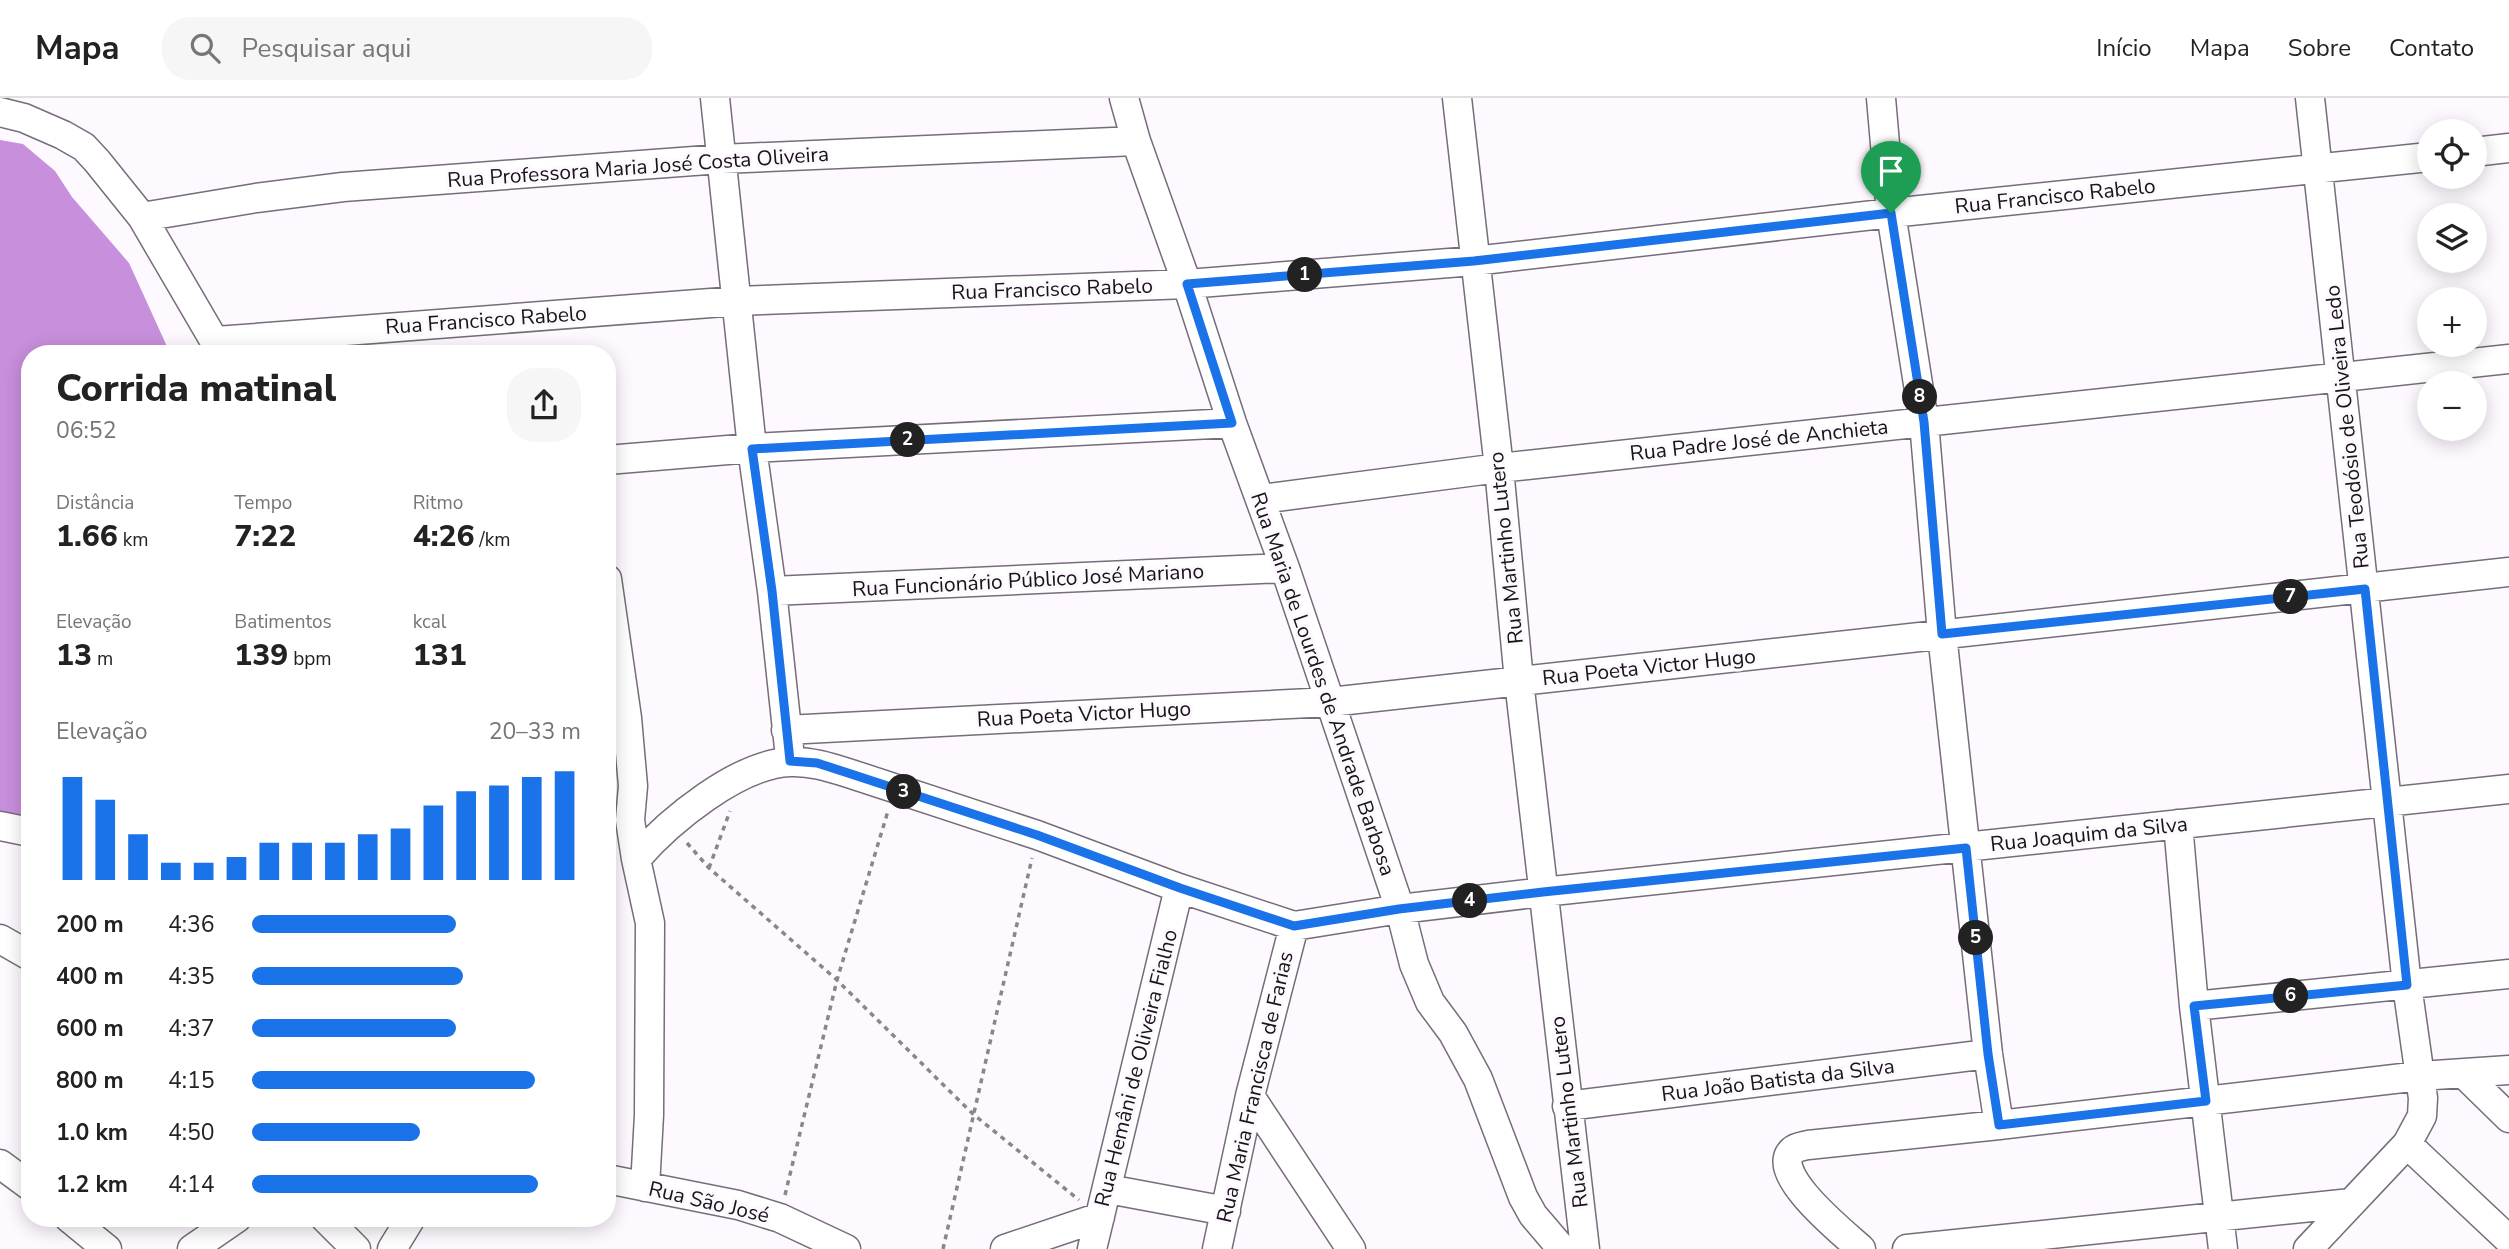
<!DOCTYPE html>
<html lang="pt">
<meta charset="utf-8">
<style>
body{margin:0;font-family:"Nunito Sans",sans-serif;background:#f6f6f6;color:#222;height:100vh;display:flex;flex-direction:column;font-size:26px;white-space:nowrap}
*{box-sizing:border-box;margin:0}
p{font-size:23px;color:#767676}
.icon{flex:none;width:38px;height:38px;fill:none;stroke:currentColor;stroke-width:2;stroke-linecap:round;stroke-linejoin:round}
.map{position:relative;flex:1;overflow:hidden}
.panel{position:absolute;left:21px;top:247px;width:595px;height:882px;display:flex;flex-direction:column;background:#fff;border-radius:28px;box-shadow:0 4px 18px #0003}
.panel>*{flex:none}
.controls{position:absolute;left:2417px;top:21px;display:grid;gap:14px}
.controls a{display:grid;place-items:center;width:70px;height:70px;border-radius:50%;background:#fff;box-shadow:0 4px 18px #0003;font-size:35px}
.pin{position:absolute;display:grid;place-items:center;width:60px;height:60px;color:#fff;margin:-72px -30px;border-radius:50% 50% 50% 0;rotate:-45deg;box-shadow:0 0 7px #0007}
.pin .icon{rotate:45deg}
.km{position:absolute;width:35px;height:35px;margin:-18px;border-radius:50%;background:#222;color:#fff;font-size:19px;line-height:35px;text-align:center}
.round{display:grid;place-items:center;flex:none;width:74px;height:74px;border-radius:28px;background:#f6f6f6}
.head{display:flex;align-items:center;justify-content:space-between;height:119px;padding:0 35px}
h1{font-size:38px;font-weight:800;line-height:52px}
.stats{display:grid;grid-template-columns:repeat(3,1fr);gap:10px;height:119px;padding:7px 35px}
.stats div{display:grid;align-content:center}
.stats b{font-size:30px;font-weight:800}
.stats small{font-size:19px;font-weight:400}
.stats p{font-size:19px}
.chart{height:196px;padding:14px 35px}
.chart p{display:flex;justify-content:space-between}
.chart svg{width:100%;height:126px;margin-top:7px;stroke:#1a73e8;stroke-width:6}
ul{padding:0 35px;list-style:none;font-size:23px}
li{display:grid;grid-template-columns:112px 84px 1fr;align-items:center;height:52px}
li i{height:18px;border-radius:9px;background:#1a73e8}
header{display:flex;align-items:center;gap:42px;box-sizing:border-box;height:98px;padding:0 35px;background:#fff;border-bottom:2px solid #e0e0e0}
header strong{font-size:33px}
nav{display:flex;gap:38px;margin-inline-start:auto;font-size:24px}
.search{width:490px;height:63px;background:#f6f6f6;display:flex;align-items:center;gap:18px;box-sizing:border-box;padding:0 24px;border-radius:28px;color:#767676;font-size:26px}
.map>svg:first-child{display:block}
.water{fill:#c88fdc}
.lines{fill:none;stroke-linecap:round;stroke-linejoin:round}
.minor-casing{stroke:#766d7a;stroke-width:31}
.path{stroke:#8a868c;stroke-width:3.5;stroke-dasharray:5 5;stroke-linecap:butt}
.minor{stroke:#fff;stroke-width:28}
.route-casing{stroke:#fff;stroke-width:14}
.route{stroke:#1a73e8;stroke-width:9}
.labels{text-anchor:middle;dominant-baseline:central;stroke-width:6;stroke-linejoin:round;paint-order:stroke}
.street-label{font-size:21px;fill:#181419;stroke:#fdf9ff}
</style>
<header>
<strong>Mapa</strong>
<div class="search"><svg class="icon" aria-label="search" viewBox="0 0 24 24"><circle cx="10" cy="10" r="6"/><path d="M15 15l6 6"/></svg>Pesquisar aqui</div>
<nav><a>Início</a><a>Mapa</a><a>Sobre</a><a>Contato</a></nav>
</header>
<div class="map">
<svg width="2509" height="1151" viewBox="0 0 2509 1151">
<rect width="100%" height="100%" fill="#fdf9ff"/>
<path class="water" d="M0 42 23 46 55 73 72 99 129 165 170 255 30 256V729L0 722Z"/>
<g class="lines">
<defs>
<path id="minor" d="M715 0 752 350 772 493 789 650
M1124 0 1136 43 1187 186 1232 325 1285 470 1400 811 1414 866 1430 904 1453 935 1478 981 1523 1099 1533 1117 1562 1151
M1457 0 1499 370 1519 583 1585 1151
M1881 0 1891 115 1924 324 1942 536 1988 956 1999 1027
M0 14 24 20 63 37 84 49 97 63 142 119 222 256
M2474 54 2509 50
M142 119 256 100 343 89 721 61 1136 43
M216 243 737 203 1187 186 1474 163 1891 115 2429 59
M607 362 752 350 1232 325
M1261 401 1499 370 2509 261
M607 481 627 620 633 688 630 722 636 761
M772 493 1285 470
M786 632 1330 604 2509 474
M2178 726 2194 908 2223 1151
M0 728 30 734
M0 841 30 858
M2194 908 2509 876
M2464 976 2509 1020
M1250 998 1351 1151
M1567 1008 1988 956
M2407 1046 2509 1142
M0 1066 30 1088
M607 1081 738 1107 780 1120 846 1151
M645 1089 649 1017 650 825 636 761C669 723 738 666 790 664 810 663 829 669 848 675L1037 737 1179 790 1294 828 1400 811 1543 794 2509 691
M1108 1091 1226 1113
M69 1120 107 1151
M325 1120 356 1151
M192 1151 237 1120
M392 1151 411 1120
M1005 1151 1100 1119
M1092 1151 1179 790
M1217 1151 1250 998 1294 828
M1861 1151C1846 1137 1766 1074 1793 1052 1796 1049 1804 1048 1808 1047L1999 1027 2420 978 2509 972
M1907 1151 2351 1105
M2308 1151 2407 1046 2422 1018 2423 1000 2407 887 2310 0"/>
</defs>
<use href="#minor" class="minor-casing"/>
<path class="path" d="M687 745 709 770 837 882 973 1016 1079 1102
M709 770 730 713
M785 1097 837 882 888 713
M943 1151 1032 760"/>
<use href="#minor" class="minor"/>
</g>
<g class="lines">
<defs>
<path id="route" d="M1891 115 1924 324 1942 536 2365 491 2407 887 2194 908 2206 1003 1999 1027 1988 956 1966 750 1543 794 1399 811 1294 828 1180 790 1037 737 848 675 817 665 790 663 772 493 752 351 1232 325 1187 186 1474 163Z"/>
</defs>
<use href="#route" class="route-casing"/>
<use href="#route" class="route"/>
</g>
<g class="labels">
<g class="street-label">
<text transform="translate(638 69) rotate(-4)">Rua Professora Maria José Costa Oliveira</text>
<text transform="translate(2055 98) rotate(-6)">Rua Francisco Rabelo</text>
<text transform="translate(1052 191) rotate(-2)">Rua Francisco Rabelo</text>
<text transform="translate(486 222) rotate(-4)">Rua Francisco Rabelo</text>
<text transform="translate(2347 329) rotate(-96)">Rua Teodósio de Oliveira Ledo</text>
<text transform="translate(1759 342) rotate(-6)">Rua Padre José de Anchieta</text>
<text transform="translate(1506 450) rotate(-96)">Rua Martinho Lutero</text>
<text transform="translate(1028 482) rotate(-3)">Rua Funcionário Público José Mariano</text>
<text transform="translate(1649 569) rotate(-6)">Rua Poeta Victor Hugo</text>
<text transform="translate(1323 586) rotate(71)">Rua Maria de Lourdes de Andrade Barbosa</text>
<text transform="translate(1084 616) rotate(-3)">Rua Poeta Victor Hugo</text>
<text transform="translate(2089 736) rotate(-6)">Rua Joaquim da Silva</text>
<text transform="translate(1136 970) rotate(-76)">Rua Hemâni de Oliveira Fialho</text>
<text transform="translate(1778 982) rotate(-7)">Rua João Batista da Silva</text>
<text transform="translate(1255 989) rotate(-77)">Rua Maria Francisca de Farias</text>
<text transform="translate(1569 1014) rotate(-97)">Rua Martinho Lutero</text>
<text transform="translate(709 1104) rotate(13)">Rua São José</text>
</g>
</g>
</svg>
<div class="controls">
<a><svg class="icon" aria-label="locate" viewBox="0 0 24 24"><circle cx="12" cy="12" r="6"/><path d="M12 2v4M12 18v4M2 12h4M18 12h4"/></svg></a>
<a><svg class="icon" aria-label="layers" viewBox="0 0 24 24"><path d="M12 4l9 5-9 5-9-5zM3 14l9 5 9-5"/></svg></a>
<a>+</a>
<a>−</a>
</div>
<div class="pin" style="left:1891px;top:115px;background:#1e9e55"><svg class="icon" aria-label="arrive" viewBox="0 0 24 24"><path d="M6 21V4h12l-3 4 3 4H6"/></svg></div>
<b class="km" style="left:1305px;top:177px">1</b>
<b class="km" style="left:908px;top:342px">2</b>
<b class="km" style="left:904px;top:694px">3</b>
<b class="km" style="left:1470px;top:803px">4</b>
<b class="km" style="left:1976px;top:840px">5</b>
<b class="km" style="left:2291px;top:898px">6</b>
<b class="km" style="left:2291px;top:499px">7</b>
<b class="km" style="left:1920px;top:299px">8</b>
<section class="panel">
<div class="head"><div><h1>Corrida matinal</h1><p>06:52</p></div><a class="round"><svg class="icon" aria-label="share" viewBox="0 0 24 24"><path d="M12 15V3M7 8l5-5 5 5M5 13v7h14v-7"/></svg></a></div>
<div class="stats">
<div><p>Distância</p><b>1.66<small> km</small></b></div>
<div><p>Tempo</p><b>7:22</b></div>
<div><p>Ritmo</p><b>4:26<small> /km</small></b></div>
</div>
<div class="stats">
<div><p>Elevação</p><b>13<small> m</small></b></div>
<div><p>Batimentos</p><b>139<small> bpm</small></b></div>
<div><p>kcal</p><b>131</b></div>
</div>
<div class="chart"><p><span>Elevação</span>20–33 m</p>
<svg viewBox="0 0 160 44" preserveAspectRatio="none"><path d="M5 44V8M15 44V16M25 44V28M35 44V38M45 44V38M55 44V36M65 44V31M75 44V31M85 44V31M95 44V28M105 44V26M115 44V18M125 44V13M135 44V11M145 44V8M155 44V6"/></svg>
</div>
<ul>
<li><b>200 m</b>4:36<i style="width:62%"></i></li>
<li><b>400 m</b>4:35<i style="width:64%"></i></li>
<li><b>600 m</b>4:37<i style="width:62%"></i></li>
<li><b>800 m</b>4:15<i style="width:86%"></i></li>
<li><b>1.0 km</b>4:50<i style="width:51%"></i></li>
<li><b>1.2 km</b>4:14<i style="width:87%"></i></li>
</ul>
</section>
</div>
